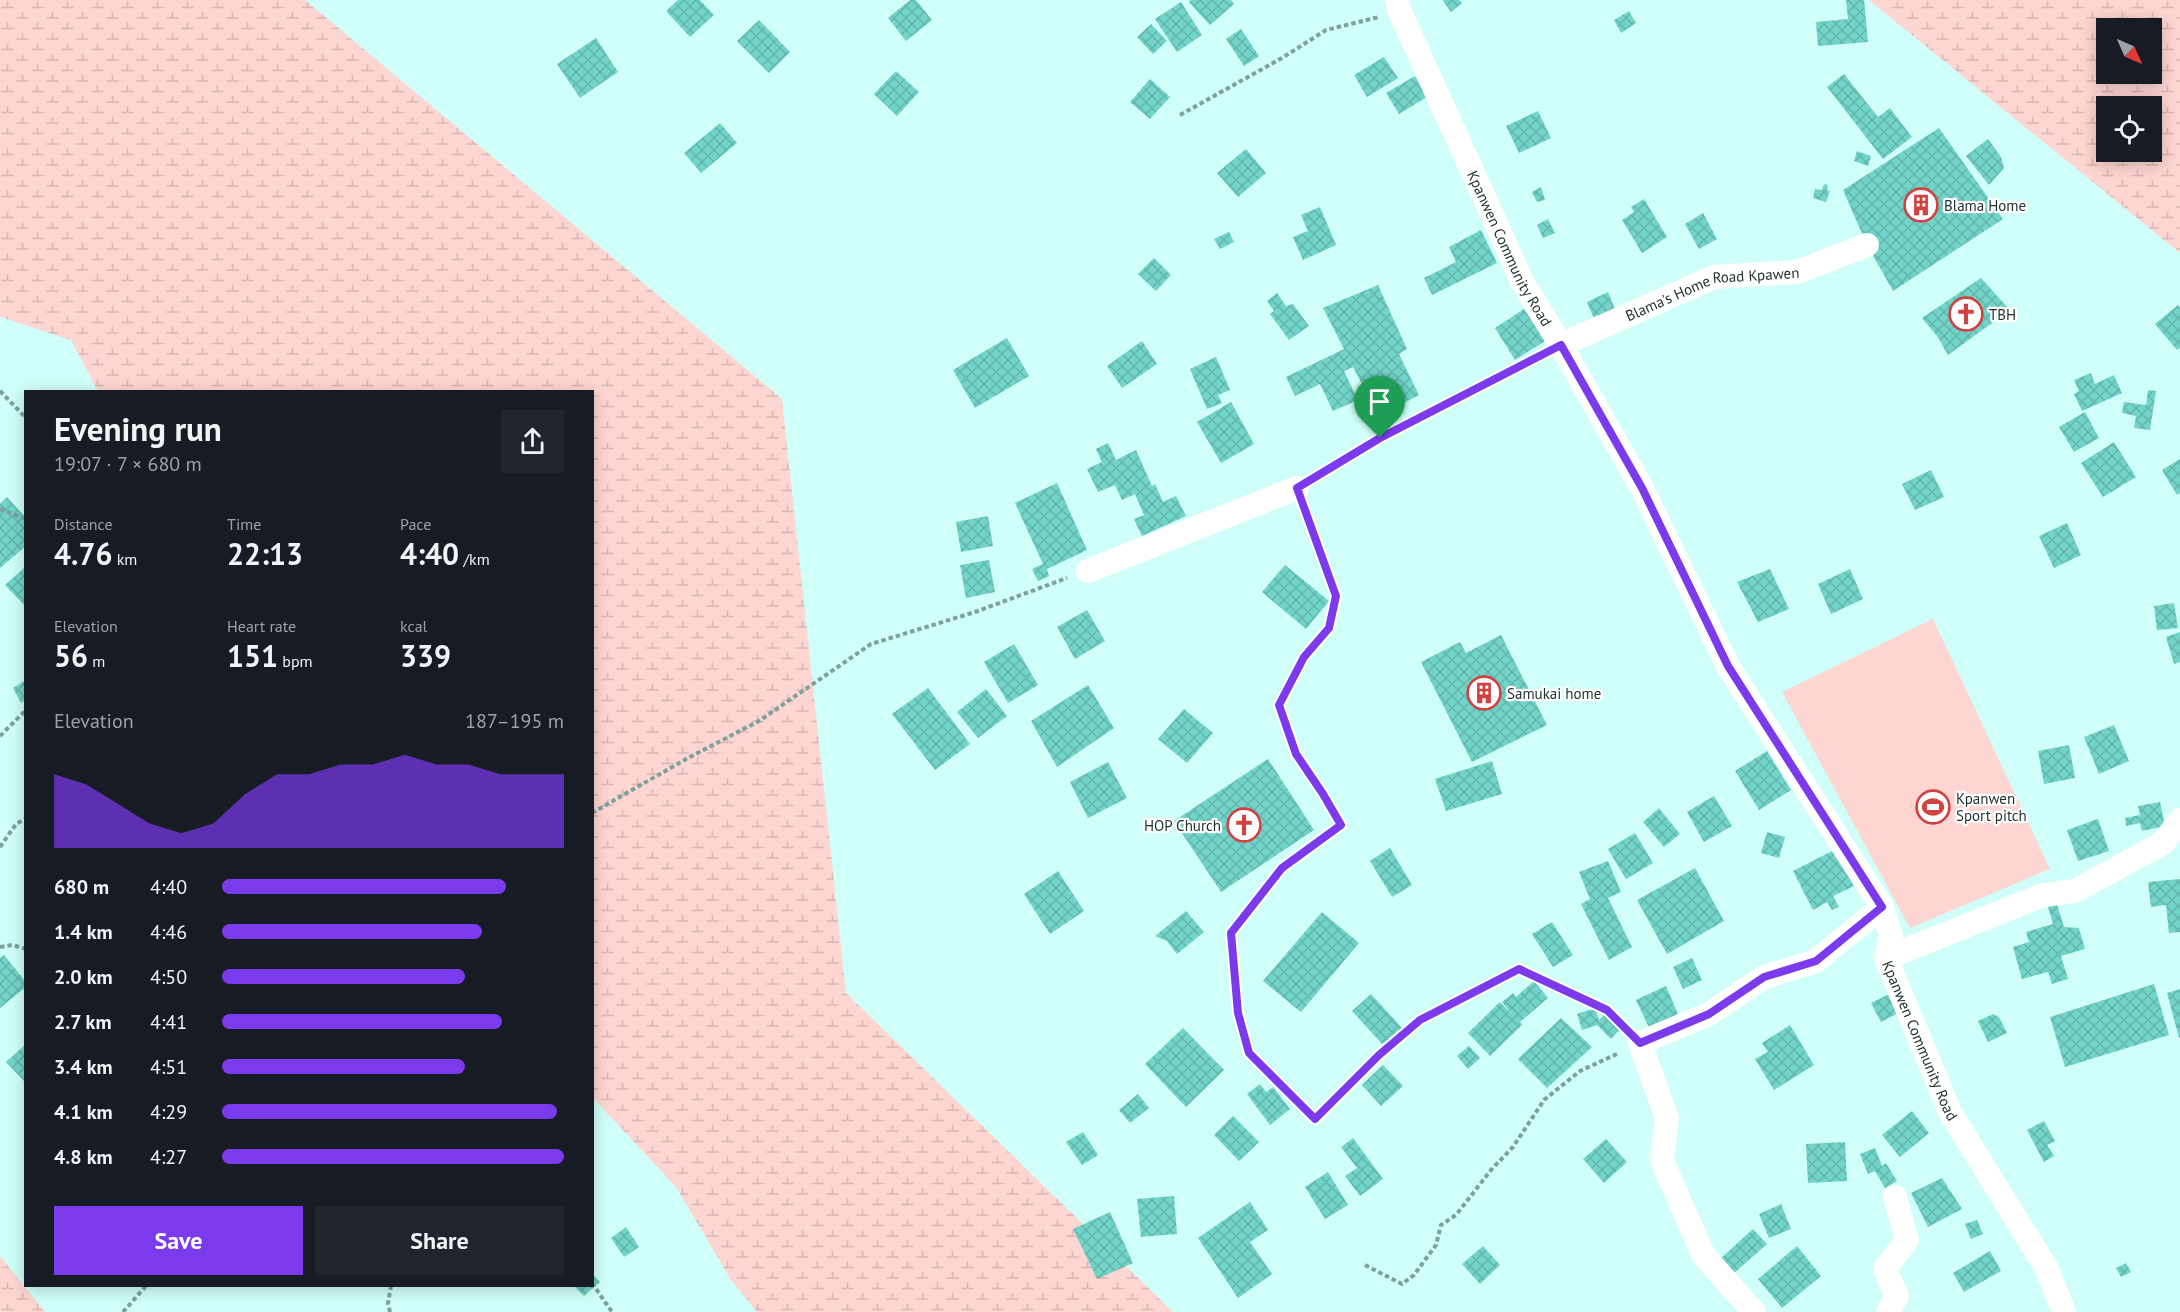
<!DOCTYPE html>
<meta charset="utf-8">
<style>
body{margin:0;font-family:"PT Sans",sans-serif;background:#20242c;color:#f1f3f6;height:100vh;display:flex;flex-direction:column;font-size:22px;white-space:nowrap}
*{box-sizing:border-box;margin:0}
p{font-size:20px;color:#9ea1a6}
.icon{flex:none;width:33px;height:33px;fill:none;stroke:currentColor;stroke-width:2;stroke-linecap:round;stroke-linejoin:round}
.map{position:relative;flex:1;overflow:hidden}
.details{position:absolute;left:24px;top:390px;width:570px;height:897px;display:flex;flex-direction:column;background:#171b24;border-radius:0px;box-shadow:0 3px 15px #0003}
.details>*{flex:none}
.needle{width:39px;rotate:135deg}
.fabs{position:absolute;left:2096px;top:18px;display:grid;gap:12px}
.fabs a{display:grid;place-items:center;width:66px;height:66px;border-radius:0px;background:#171b24;box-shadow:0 3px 15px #0003;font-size:30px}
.pin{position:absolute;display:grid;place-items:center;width:51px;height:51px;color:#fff;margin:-62px -26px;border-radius:50% 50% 50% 0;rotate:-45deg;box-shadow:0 0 6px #0007}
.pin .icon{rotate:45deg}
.round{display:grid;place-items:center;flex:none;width:63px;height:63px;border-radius:0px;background:#20242c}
.headline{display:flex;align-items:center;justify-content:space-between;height:102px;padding:0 30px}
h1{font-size:33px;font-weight:600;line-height:45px}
.figures{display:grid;grid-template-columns:repeat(3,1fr);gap:9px;height:102px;padding:6px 30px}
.figures div{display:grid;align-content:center}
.figures b{font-size:30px;font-weight:600}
.figures small{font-size:16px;font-weight:400}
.figures p{font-size:16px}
.chart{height:168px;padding:12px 30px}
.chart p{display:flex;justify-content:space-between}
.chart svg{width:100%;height:108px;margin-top:6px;fill:#7c3aed;opacity:.7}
.primary-button{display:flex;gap:12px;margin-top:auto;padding:12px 30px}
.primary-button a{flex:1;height:69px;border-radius:0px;background:#7c3aed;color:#fff;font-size:24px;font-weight:600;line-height:69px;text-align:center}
.primary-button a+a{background:#20242c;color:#f1f3f6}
ul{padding:0 30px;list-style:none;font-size:20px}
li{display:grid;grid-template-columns:96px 72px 1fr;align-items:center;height:45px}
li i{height:15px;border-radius:8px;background:#7c3aed}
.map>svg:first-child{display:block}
.wetland{fill:url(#wetland-marsh);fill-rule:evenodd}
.garden{fill:#fdd5d1}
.building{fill:url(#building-cross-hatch)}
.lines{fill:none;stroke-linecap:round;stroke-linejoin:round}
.path{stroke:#7ea19c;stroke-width:4;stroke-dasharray:4.5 3;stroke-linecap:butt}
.street{stroke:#fff;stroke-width:24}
.route-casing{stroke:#fff;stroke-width:12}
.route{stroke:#7c3aed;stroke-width:8}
.labels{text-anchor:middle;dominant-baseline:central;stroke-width:4.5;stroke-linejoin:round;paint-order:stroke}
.poi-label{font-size:15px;fill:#1d2f2d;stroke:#fff;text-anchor:start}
.street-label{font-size:15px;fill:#1d2f2d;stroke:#fff}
</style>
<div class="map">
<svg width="2180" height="1312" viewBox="0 0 2180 1312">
<defs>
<pattern id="wetland-marsh" width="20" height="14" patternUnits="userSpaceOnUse" patternTransform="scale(1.5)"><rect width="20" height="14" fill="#fdd5d1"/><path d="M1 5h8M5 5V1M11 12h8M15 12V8" fill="none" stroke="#d8b7b4"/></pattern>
<pattern id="building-cross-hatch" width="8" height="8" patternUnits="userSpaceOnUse" patternTransform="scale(1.5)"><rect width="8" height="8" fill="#72d4c9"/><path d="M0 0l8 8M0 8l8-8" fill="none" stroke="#62b6ad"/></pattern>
</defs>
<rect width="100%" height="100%" fill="#cffff8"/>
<path class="wetland" d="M0 0H305L782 399 846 993 1173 1312H757L731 1280 676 1187 593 1098 592 392 98 391 71 340 0 317Z
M1869 0H2180V253ZM2106 28H2151V74H2106ZM2106 106H2151V152H2106Z
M0 1256 45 1312H0Z"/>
<path class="garden" d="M1933 619 2050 869 1910 928 1782 692Z"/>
<path class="building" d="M678 0H700L714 15 690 37 666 11Z
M910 0H916L932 20 906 41 888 18Z
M1191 0H1231L1234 4 1210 25 1189 2Z
M1444 0H1459L1462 3 1451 12 1443 1Z
M1846 0H1864L1868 42 1818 46 1816 22 1848 19Z
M1181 2 1202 35 1177 52 1155 19Z
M1629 11 1636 23 1621 33 1614 20Z
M759 20 790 52 769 73 737 41Z
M1151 24 1167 41 1153 54 1137 37Z
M1241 29 1259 56 1244 66 1226 39Z
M596 38 618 72 580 98 557 64Z
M1384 57 1398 78 1367 97 1354 75Z
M896 71 919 92 897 116 874 94Z
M1844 74 1878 117 1890 108 1912 137 1883 159 1827 87Z
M1415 76 1427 97 1399 114 1386 93Z
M1150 79 1170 97 1150 119 1130 102Z
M1538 111 1551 138 1519 153 1506 126Z
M720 123 737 143 701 173 684 153Z
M1939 128 2003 219 1893 291 1867 245 1843 190Z
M1988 139 2001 157 2004 168 1989 185 1966 156Z
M1246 149 1266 173 1238 197 1217 173Z
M1857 151 1871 156 1868 166 1854 161Z
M1824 184 1828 185 1827 190 1830 191 1826 202 1813 198 1815 189 1822 190Z
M1541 187 1545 200 1537 202 1532 192Z
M1644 199 1667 237 1642 253 1622 220 1634 212 1631 207Z
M1320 207 1336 245 1303 260 1293 237 1308 231 1301 215Z
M1703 213 1717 239 1699 249 1685 224Z
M1548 219 1555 233 1543 238 1537 225Z
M1481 230 1497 263 1432 295 1424 278 1456 262 1449 247Z
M1229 232 1234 242 1220 249 1214 239Z
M1154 258 1171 275 1156 291 1138 274Z
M1981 278 2010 310 1948 355 1937 336 1922 318Z
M1378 285 1407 349 1399 354 1419 395 1379 416 1353 367 1344 371 1358 400 1333 411 1320 384 1295 396 1286 377 1344 349 1323 308Z
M1608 292 1615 309 1594 319 1587 302Z
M1277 293 1286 306 1293 304 1309 326 1289 340 1270 314 1274 311 1267 301Z
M2178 305 2180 308V348L2177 350 2155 324Z
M1524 309 1545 341 1515 360 1495 328Z
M1007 338 1029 376 975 408 953 370Z
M1142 341 1157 364 1122 388 1107 366Z
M1216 357 1230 390 1218 395 1222 403 1207 409 1190 369Z
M2091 373 2095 384 2114 375 2122 393 2082 411 2074 394 2079 391 2074 380Z
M2148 390 2156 391 2150 430 2134 428 2136 416 2122 413 2124 402 2146 405Z
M1231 402 1254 444 1221 463 1197 422Z
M2085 412 2099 438 2074 452 2059 427Z
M2114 442 2136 477 2103 497 2081 463Z
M1108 443 1116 460 1136 450 1152 486 1155 484 1163 502 1176 496 1186 516 1142 536 1134 519 1144 515 1135 494 1122 500 1115 485 1098 492 1087 469 1102 462 1096 449Z
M2180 459V493L2177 495 2162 470Z
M1931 470 1944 497 1915 510 1902 484Z
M1057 483 1087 550 1047 569 1049 576 1038 581 1032 569 1043 564 1015 503Z
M7 497 26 518V546L0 568V504Z
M988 516 993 546 961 552 956 522Z
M2067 523 2081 555 2054 568 2039 536Z
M989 560 995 592 966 598 960 565Z
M1285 565 1329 601 1306 629 1262 592Z
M26 566V607L5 585Z
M1770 569 1789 609 1758 622 1737 582Z
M1850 569 1863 599 1831 614 1818 584Z
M2174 603 2178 628 2157 630 2154 606Z
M1087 610 1105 641 1075 659 1057 627Z
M2180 632V662L2174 664 2166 637Z
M1501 635 1547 725 1472 762 1421 662 1460 642 1466 653Z
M1014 644 1038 685 1008 703 984 662Z
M26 680V700L21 703 13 688Z
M1088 685 1114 728 1057 767 1031 721Z
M928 688 970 744 935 770 892 714Z
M986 689 1007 716 978 738 957 712Z
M1184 709 1213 733 1187 763 1158 739Z
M2114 725 2129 761 2099 774 2084 737Z
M2069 745 2075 778 2044 784 2038 751Z
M1767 751 1791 790 1759 810 1735 771Z
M1268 759 1314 830 1221 892 1174 821Z
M1492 761 1502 794 1446 811 1435 779Z
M1108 762 1127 798 1088 818 1070 782Z
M1714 796 1732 826 1704 842 1687 812Z
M2160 802 2165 826 2142 831 2140 823 2126 826 2125 818 2140 815 2138 806Z
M1659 808 1680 834 1664 847 1643 822Z
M2098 819 2109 851 2078 861 2067 830Z
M1767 832 1785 837 1779 858 1761 853Z
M1635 833 1653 863 1626 879 1608 849Z
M1390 848 1412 885 1392 897 1370 861Z
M1836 849 1854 886 1833 896 1839 907 1832 910 1827 902 1813 910 1793 871Z
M1608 861 1621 892 1608 898 1632 947 1609 960 1581 904 1590 899 1579 872Z
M1695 868 1724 921 1667 954 1637 900Z
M1058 871 1084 911 1050 934 1024 894Z
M2180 879V932L2169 933 2166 905 2151 907 2148 882Z
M2057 904 2064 927 2079 928 2085 949 2061 956 2068 979 2052 984 2048 972 2022 979 2013 947 2029 942 2026 932 2053 924 2048 907Z
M1186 911 1204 932 1177 954 1167 941 1155 936Z
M1322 912 1359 943 1301 1012 1263 981Z
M1552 922 1573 955 1553 967 1532 934Z
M4 955 26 982V987L0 1008V958Z
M1692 958 1702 980 1683 989 1673 967Z
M1534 981 1548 998 1520 1022 1522 1025 1490 1056 1468 1033 1500 1002 1513 1015 1502 1002 1513 993 1516 997Z
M2154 984 2169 1035 2065 1067 2050 1017Z
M1666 986 1681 1021 1652 1034 1636 1000Z
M2180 989V1038H2179L2167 993Z
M1891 993 1900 1012 1881 1022 1871 1003Z
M1371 994 1402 1028 1383 1045 1352 1011Z
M1595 1008 1599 1020 1611 1008 1626 1023 1611 1039 1597 1025 1582 1030 1577 1014Z
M1993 1014 1999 1017 2007 1033 1988 1042 1978 1021Z
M1561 1018 1592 1047 1547 1088 1518 1059Z
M1790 1025 1814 1065 1774 1090 1755 1059 1768 1052 1762 1043Z
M1183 1028 1224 1070 1186 1107 1145 1064Z
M26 1044V1083L6 1062Z
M1469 1046 1480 1058 1468 1069 1457 1056Z
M1383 1065 1403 1086 1381 1106 1362 1085Z
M1260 1084 1266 1092 1273 1087 1290 1109 1270 1125 1247 1094Z
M1138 1094 1149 1108 1130 1123 1119 1110Z
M1912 1111 1929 1133 1900 1157 1882 1135Z
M1233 1116 1259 1142 1239 1161 1214 1135Z
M2044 1121 2055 1141 2047 1145 2054 1156 2044 1162 2027 1130Z
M1083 1132 1098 1155 1082 1165 1066 1142Z
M1353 1138 1383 1179 1360 1196 1345 1176 1357 1168 1341 1147Z
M1606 1139 1627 1162 1604 1183 1583 1159Z
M1845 1142 1847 1181 1808 1183 1806 1144Z
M1875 1148 1882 1166 1886 1163 1897 1181 1885 1188 1875 1171 1868 1174 1860 1154Z
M1328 1172 1348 1205 1325 1219 1305 1187Z
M1942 1178 1962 1209 1928 1227 1911 1193Z
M1174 1196 1177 1234 1141 1237 1137 1199Z
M1250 1202 1268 1230 1250 1242 1272 1274 1238 1298 1198 1238Z
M1781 1204 1791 1229 1769 1238 1759 1214Z
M1110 1212 1133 1263 1097 1279 1073 1229Z
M1977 1220 1983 1234 1971 1239 1965 1224Z
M626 1227 639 1247 624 1257 611 1238Z
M1753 1229 1767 1244 1732 1275 1719 1260Z
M1483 1246 1500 1265 1480 1284 1462 1264Z
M1797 1246 1821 1276 1782 1308 1758 1279Z
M1990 1251 2001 1271 1964 1292 1953 1273Z
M2126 1263 2131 1272 2121 1277 2116 1268Z
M592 1274 600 1282 584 1296 574 1286H592Z"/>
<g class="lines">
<path class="path" d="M1180 115 1282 58 1326 30 1379 17
M0 391 26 418
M1316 476 1380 438 1542 355
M1304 508 1336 596 1329 628 1304 657 1279 705 1296 754 1323 794 1341 825 1282 868 1231 933 1238 1013 1249 1053 1315 1119 1379 1055 1420 1020 1519 969 1607 1010 1626 1028
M0 509 26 519
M0 736 26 710
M592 813 686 759 759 721 871 644 975 612 1067 578
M0 847 16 824 26 818
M0 947 12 945 26 949
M1365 1265 1402 1284 1414 1275 1436 1245 1441 1225 1456 1215 1491 1170 1513 1147 1544 1100 1580 1071 1619 1053
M592 1283 612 1312
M123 1312 146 1286
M390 1312 388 1303 391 1286"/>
<g class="street">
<path id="s1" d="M1397 0 1400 12 1523 283 1561 345 1642 488 1728 666 1882 907 1891 935 1886 958 1950 1112 2047 1269 2064 1312"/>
<path id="s2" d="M1561 345 1714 277 1797 272 1867 245"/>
<path d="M1088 571 1297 488"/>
<path d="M1886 958 2043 895 2075 891 2163 843 2180 820"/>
<path d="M1754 1312 1704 1256 1669 1177 1662 1158 1667 1118 1640 1043 1709 1014 1764 977 1816 961 1882 907"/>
<path d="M1888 1312 1897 1296 1885 1269 1907 1240 1895 1197"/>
</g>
</g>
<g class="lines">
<defs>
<path id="route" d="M1561 345 1642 488 1728 666 1882 907 1816 961 1764 977 1709 1014 1640 1043 1607 1010 1519 969 1420 1020 1379 1055 1315 1119 1249 1053 1238 1013 1231 933 1282 868 1341 825 1323 794 1296 754 1279 705 1304 657 1329 628 1336 596 1297 488 1380 438Z"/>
</defs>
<use href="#route" class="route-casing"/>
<use href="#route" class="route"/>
</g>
<defs>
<symbol id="building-ring" viewBox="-11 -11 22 22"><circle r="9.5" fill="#fff" stroke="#d0413f" stroke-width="1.5"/><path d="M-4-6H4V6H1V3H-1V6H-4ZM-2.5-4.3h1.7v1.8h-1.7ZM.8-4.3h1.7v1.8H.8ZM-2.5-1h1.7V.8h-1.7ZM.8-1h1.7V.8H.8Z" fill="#d0413f"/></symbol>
<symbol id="church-ring" viewBox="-11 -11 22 22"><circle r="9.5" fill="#fff" stroke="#d0413f" stroke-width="1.5"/><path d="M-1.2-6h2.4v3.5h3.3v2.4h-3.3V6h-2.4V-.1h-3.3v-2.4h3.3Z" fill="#d0413f"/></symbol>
<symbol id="stadium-ring" viewBox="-11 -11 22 22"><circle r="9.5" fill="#fff" stroke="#d0413f" stroke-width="1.5"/><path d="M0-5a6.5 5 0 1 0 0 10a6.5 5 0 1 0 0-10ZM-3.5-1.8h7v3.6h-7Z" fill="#d0413f"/></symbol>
</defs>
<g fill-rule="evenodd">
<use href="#building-ring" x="1902" y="186" width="38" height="38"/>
<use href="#church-ring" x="1947" y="295" width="38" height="38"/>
<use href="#building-ring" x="1465" y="674" width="38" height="38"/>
<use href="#stadium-ring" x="1914" y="788" width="38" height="38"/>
<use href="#church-ring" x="1225" y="806" width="38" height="38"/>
</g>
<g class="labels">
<g class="poi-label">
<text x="1944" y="205">Blama Home</text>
<text x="1989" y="314">TBH</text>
<text x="1507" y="693">Samukai home</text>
<text x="1956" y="798">Kpanwen<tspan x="1956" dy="17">Sport pitch</tspan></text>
<text x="1221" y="825" text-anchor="end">HOP Church</text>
</g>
<g class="street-label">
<text stroke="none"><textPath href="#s1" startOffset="273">Kpanwen Community Road</textPath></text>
<text stroke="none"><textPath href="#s2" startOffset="162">Blama's Home Road Kpawen</textPath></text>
<text stroke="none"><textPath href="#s1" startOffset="1173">Kpanwen Community Road</textPath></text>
</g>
</g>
</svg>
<div class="fabs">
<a><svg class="needle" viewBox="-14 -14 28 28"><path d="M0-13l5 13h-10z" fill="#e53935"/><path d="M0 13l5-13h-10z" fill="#9ea1a6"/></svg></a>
<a><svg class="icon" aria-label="locate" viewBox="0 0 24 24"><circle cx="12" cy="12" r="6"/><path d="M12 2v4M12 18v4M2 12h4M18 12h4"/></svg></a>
</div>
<div class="pin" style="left:1380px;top:438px;background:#1e9e55"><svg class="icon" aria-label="arrive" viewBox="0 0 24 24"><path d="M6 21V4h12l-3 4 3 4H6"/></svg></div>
<section class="details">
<div class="headline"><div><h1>Evening run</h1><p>19:07 · 7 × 680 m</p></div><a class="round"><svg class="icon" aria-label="share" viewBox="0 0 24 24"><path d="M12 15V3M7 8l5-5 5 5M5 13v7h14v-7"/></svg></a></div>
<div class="figures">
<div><p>Distance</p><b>4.76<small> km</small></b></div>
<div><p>Time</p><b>22:13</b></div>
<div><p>Pace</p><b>4:40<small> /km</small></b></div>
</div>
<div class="figures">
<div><p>Elevation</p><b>56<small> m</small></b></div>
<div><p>Heart rate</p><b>151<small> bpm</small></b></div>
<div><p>kcal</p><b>339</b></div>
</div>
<div class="chart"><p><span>Elevation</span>187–195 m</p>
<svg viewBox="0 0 160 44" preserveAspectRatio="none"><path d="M0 44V14L10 18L20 26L30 34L40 38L50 34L60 22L70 14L80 14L90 10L100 10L110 6L120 10L130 10L140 14L150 14L160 14V44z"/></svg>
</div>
<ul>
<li><b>680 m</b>4:40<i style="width:83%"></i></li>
<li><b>1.4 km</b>4:46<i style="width:76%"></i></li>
<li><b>2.0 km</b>4:50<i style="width:71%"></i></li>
<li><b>2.7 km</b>4:41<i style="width:82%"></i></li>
<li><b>3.4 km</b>4:51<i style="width:71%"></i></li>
<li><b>4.1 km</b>4:29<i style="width:98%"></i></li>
<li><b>4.8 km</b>4:27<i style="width:100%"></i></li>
</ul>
<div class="primary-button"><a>Save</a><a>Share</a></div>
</section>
</div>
